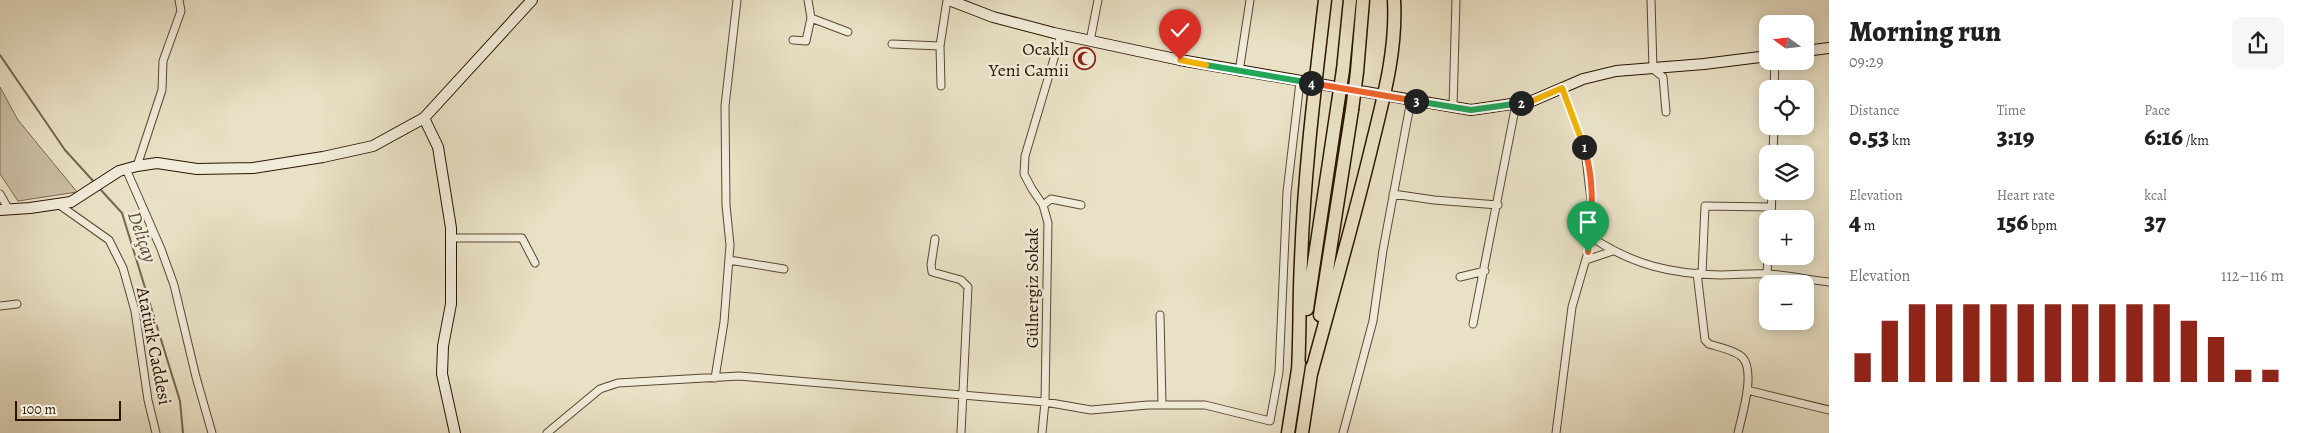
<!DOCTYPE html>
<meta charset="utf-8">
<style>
body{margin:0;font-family:Alegreya,serif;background:#f6f6f6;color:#202124;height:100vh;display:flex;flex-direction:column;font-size:19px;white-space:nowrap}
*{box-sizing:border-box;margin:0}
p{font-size:16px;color:#757577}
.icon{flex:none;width:28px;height:28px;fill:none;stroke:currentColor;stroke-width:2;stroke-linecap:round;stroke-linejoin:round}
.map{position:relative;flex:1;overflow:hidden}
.side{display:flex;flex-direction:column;background:#fff;width:475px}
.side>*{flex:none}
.needle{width:32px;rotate:285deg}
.controls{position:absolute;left:1759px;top:15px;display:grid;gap:10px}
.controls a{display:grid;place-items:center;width:55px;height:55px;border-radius:10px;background:#fff;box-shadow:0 2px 12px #0003;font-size:25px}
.scale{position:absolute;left:15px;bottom:12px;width:106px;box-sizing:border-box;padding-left:5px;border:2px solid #2b1400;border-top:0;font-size:14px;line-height:18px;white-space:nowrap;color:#2b1400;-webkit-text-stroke:4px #f1ecda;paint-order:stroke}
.pin{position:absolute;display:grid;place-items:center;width:42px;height:42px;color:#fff;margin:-51px -21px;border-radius:50% 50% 50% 0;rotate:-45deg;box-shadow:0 0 5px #0007}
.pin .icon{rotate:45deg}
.km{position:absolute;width:25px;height:25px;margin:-12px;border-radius:50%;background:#222;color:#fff;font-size:14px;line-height:25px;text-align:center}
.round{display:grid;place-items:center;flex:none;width:52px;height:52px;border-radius:10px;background:#f6f6f6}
.summary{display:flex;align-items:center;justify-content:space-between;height:85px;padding:0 20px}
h1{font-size:28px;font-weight:800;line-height:38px}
.figures{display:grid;grid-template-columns:repeat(3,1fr);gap:8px;height:85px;padding:5px 20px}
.figures div{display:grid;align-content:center}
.figures b{font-size:25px;font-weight:800}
.figures small{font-size:14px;font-weight:400}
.figures p{font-size:14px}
.chart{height:140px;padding:10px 20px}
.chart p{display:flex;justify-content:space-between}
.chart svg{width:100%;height:90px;margin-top:5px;stroke:#8f2418;stroke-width:6}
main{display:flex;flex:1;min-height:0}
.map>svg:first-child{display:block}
.green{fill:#c9bea4;stroke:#7a6952}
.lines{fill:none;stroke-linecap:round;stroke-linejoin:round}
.stream{stroke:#76654f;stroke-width:2}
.street-casing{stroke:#5a4732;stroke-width:9}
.secondary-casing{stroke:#2b1400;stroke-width:12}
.highway-casing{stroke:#2b1400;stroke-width:15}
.street{stroke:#f1ecda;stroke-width:7}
.secondary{stroke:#f1ecda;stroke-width:10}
.highway{stroke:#e9e1c6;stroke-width:12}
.highway-bridge-casing{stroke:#2b1400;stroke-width:15;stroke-linecap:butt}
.highway-bridge{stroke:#e9e1c6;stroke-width:12}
.split-1-casing{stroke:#fff;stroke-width:10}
.split-2-casing{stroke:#fff;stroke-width:10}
.split-3-casing{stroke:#fff;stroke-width:10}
.split-4-casing{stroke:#fff;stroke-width:10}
.split-5-casing{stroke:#fff;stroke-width:10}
.split-6-casing{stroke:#fff;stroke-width:10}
.split-1{stroke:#f0652b;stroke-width:6}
.split-2{stroke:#f5b400;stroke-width:6}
.split-3{stroke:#22a559;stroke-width:6}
.split-4{stroke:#f0652b;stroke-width:6}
.split-5{stroke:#22a559;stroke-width:6}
.split-6{stroke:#f5b400;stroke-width:6}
.labels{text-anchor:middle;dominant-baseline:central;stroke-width:5;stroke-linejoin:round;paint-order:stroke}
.poi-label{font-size:18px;fill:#2b1400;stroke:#f1ecda;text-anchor:end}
.street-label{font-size:18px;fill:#2b1400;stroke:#f1ecda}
.water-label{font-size:19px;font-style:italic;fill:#5d4a34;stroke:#f1ecda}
</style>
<main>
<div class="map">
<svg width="1829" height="433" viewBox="0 0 1829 433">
<rect width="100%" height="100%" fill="#e9e1c6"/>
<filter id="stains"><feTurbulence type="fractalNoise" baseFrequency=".004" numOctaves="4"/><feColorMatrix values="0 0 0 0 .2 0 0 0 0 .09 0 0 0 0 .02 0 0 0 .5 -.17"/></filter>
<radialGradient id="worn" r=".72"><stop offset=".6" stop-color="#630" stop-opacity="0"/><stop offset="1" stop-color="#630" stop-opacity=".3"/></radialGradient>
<path class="green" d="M0 87 18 120 77 192 18 201 0 174Z"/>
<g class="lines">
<path class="stream" d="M0 55 65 150 95 183
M100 189 122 213 180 401 183 433"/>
<defs>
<path id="street" d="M808 0 811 18 848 32
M1651 0 1653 69 1663 77 1666 112
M793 40 806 41 811 18
M1090 41 1098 0
M892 44 940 46
M1239 72 1250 0
M941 86 940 46 947 0
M1774 89 1775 61
M1453 107 1456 0
M1773 154 1774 126
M137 166 162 90 163 61 181 11 179 0
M126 169 161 249 174 285 196 377 212 433
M0 194 9 210
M1393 194 1434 200 1498 205
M58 204 109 240 123 268 135 311 148 400 156 433
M1043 205 1051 199 1081 205
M1771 219 1772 191
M1591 237C1633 265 1671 274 1721 275 1737 275 1752 273 1768 274 1788 275 1809 280 1829 282
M451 238H522L535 263
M935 239 931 265 932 272 961 280 968 287 961 433
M729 260 784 269
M1586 260 1613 251
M1697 273 1705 340 1709 344C1718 347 1735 350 1742 357 1756 371 1742 415 1738 433
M1702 274 1705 206 1771 207
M1767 274 1768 256
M1460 277 1485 271
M0 306 17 304
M1160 315 1162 405
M1473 324 1516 104
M715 378 724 322 730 245 726 205 725 106 737 0
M1747 390 1829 410
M547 433 600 389 618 383 739 376 1045 402 1091 410 1148 405H1205L1270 421 1279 372 1287 192 1300 82
M1042 433 1045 402 1048 223 1043 205 1032 189 1024 174 1025 156 1061 35
M1343 433 1373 321 1383 250 1411 100
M1556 433 1572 307 1588 252 1593 217 1585 150 1562 88"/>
<path id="secondary" d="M949 0 993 17 1054 33 1180 60 1471 110 1532 101 1583 79 1616 71 1704 64 1768 56
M1805 51 1829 48
M424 118 438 147 451 228V304L443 346 442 374 455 433
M0 210 30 208 71 202 119 171 137 166 157 163 197 169 253 168 323 157 373 146 424 118 532 0"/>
<path id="highway" d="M1343 70 1350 0
M1357 72 1363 0
M1307 309 1337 109
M1320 315 1352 110
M1298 371C1300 335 1299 298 1301 261 1304 174 1315 86 1325 0
M1311 374C1331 300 1352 227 1370 153 1382 103 1397 53 1394 0
M1288 433 1299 363
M1302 433 1312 367"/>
</defs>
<use href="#street" class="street-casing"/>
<use href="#secondary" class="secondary-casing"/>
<use href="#highway" class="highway-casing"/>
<use href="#street" class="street"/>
<use href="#secondary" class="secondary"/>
<use href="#highway" class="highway"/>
<defs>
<path id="highway-bridge" d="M1337 109 1343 70
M1352 110 1357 72"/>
</defs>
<use href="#highway-bridge" class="highway-bridge-casing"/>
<use href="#highway-bridge" class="highway-bridge"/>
</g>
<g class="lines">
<defs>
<path id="split-1" d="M1584 147C1595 180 1593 218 1588 252"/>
<path id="split-2" d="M1521 103 1532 101 1562 88 1584 147"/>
<path id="split-3" d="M1416 101 1471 110 1521 103"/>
<path id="split-4" d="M1311 83 1416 101"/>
<path id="split-5" d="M1206 65 1311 83"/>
<path id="split-6" d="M1180 60 1206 65"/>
</defs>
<use href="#split-1" class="split-1-casing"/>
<use href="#split-2" class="split-2-casing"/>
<use href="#split-3" class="split-3-casing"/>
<use href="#split-4" class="split-4-casing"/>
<use href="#split-5" class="split-5-casing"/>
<use href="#split-6" class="split-6-casing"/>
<use href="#split-1" class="split-1"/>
<use href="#split-2" class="split-2"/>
<use href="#split-3" class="split-3"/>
<use href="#split-4" class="split-4"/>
<use href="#split-5" class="split-5"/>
<use href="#split-6" class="split-6"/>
</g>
<defs>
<symbol id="mosque-ring" viewBox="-11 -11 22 22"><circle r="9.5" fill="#f1ecda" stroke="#8f2418" stroke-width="1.5"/><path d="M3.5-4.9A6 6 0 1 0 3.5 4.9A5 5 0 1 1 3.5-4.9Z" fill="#8f2418"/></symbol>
</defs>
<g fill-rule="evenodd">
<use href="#mosque-ring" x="1072" y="46" width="25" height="25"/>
</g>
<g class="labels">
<g class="poi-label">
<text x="1069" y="49">Ocaklı<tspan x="1069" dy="21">Yeni Camii</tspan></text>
</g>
<g class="street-label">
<text transform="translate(1032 288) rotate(-90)">Gülnergiz Sokak</text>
<text transform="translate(154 346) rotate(79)">Atatürk Caddesi</text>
</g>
<g class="water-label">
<text transform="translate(142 237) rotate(71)">Deliçay</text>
</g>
</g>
<rect width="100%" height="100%" filter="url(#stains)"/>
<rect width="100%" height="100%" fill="url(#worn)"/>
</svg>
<div class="controls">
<a><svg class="needle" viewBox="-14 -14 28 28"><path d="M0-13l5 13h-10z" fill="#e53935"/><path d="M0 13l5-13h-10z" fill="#757577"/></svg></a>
<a><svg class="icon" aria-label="locate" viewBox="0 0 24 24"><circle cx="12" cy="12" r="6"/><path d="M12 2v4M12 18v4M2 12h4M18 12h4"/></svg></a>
<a><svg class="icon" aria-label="layers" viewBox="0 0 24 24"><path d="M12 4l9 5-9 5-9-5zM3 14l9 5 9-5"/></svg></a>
<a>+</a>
<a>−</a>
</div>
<div class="scale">100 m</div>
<div class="pin" style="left:1588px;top:252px;background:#1e9e55"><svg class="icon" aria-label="arrive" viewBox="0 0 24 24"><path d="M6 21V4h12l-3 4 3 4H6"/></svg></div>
<div class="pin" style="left:1180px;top:60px;background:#d93025"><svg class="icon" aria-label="check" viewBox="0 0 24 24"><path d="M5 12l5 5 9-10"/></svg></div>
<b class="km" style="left:1584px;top:147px">1</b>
<b class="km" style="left:1521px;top:103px">2</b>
<b class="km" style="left:1416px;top:101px">3</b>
<b class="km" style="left:1311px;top:83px">4</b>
</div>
<section class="side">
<div class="summary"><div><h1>Morning run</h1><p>09:29</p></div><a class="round"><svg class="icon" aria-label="share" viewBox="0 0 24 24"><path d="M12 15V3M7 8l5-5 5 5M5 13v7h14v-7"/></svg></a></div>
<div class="figures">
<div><p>Distance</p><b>0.53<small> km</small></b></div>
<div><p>Time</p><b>3:19</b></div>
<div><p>Pace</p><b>6:16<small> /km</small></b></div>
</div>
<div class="figures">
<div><p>Elevation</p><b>4<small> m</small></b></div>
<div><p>Heart rate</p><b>156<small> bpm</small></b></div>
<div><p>kcal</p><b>37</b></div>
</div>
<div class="chart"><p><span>Elevation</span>112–116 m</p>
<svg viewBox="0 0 160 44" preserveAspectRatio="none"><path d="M5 44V30M15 44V14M25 44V6M35 44V6M45 44V6M55 44V6M65 44V6M75 44V6M85 44V6M95 44V6M105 44V6M115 44V6M125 44V14M135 44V22M145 44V38M155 44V38"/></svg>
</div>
</section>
</main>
